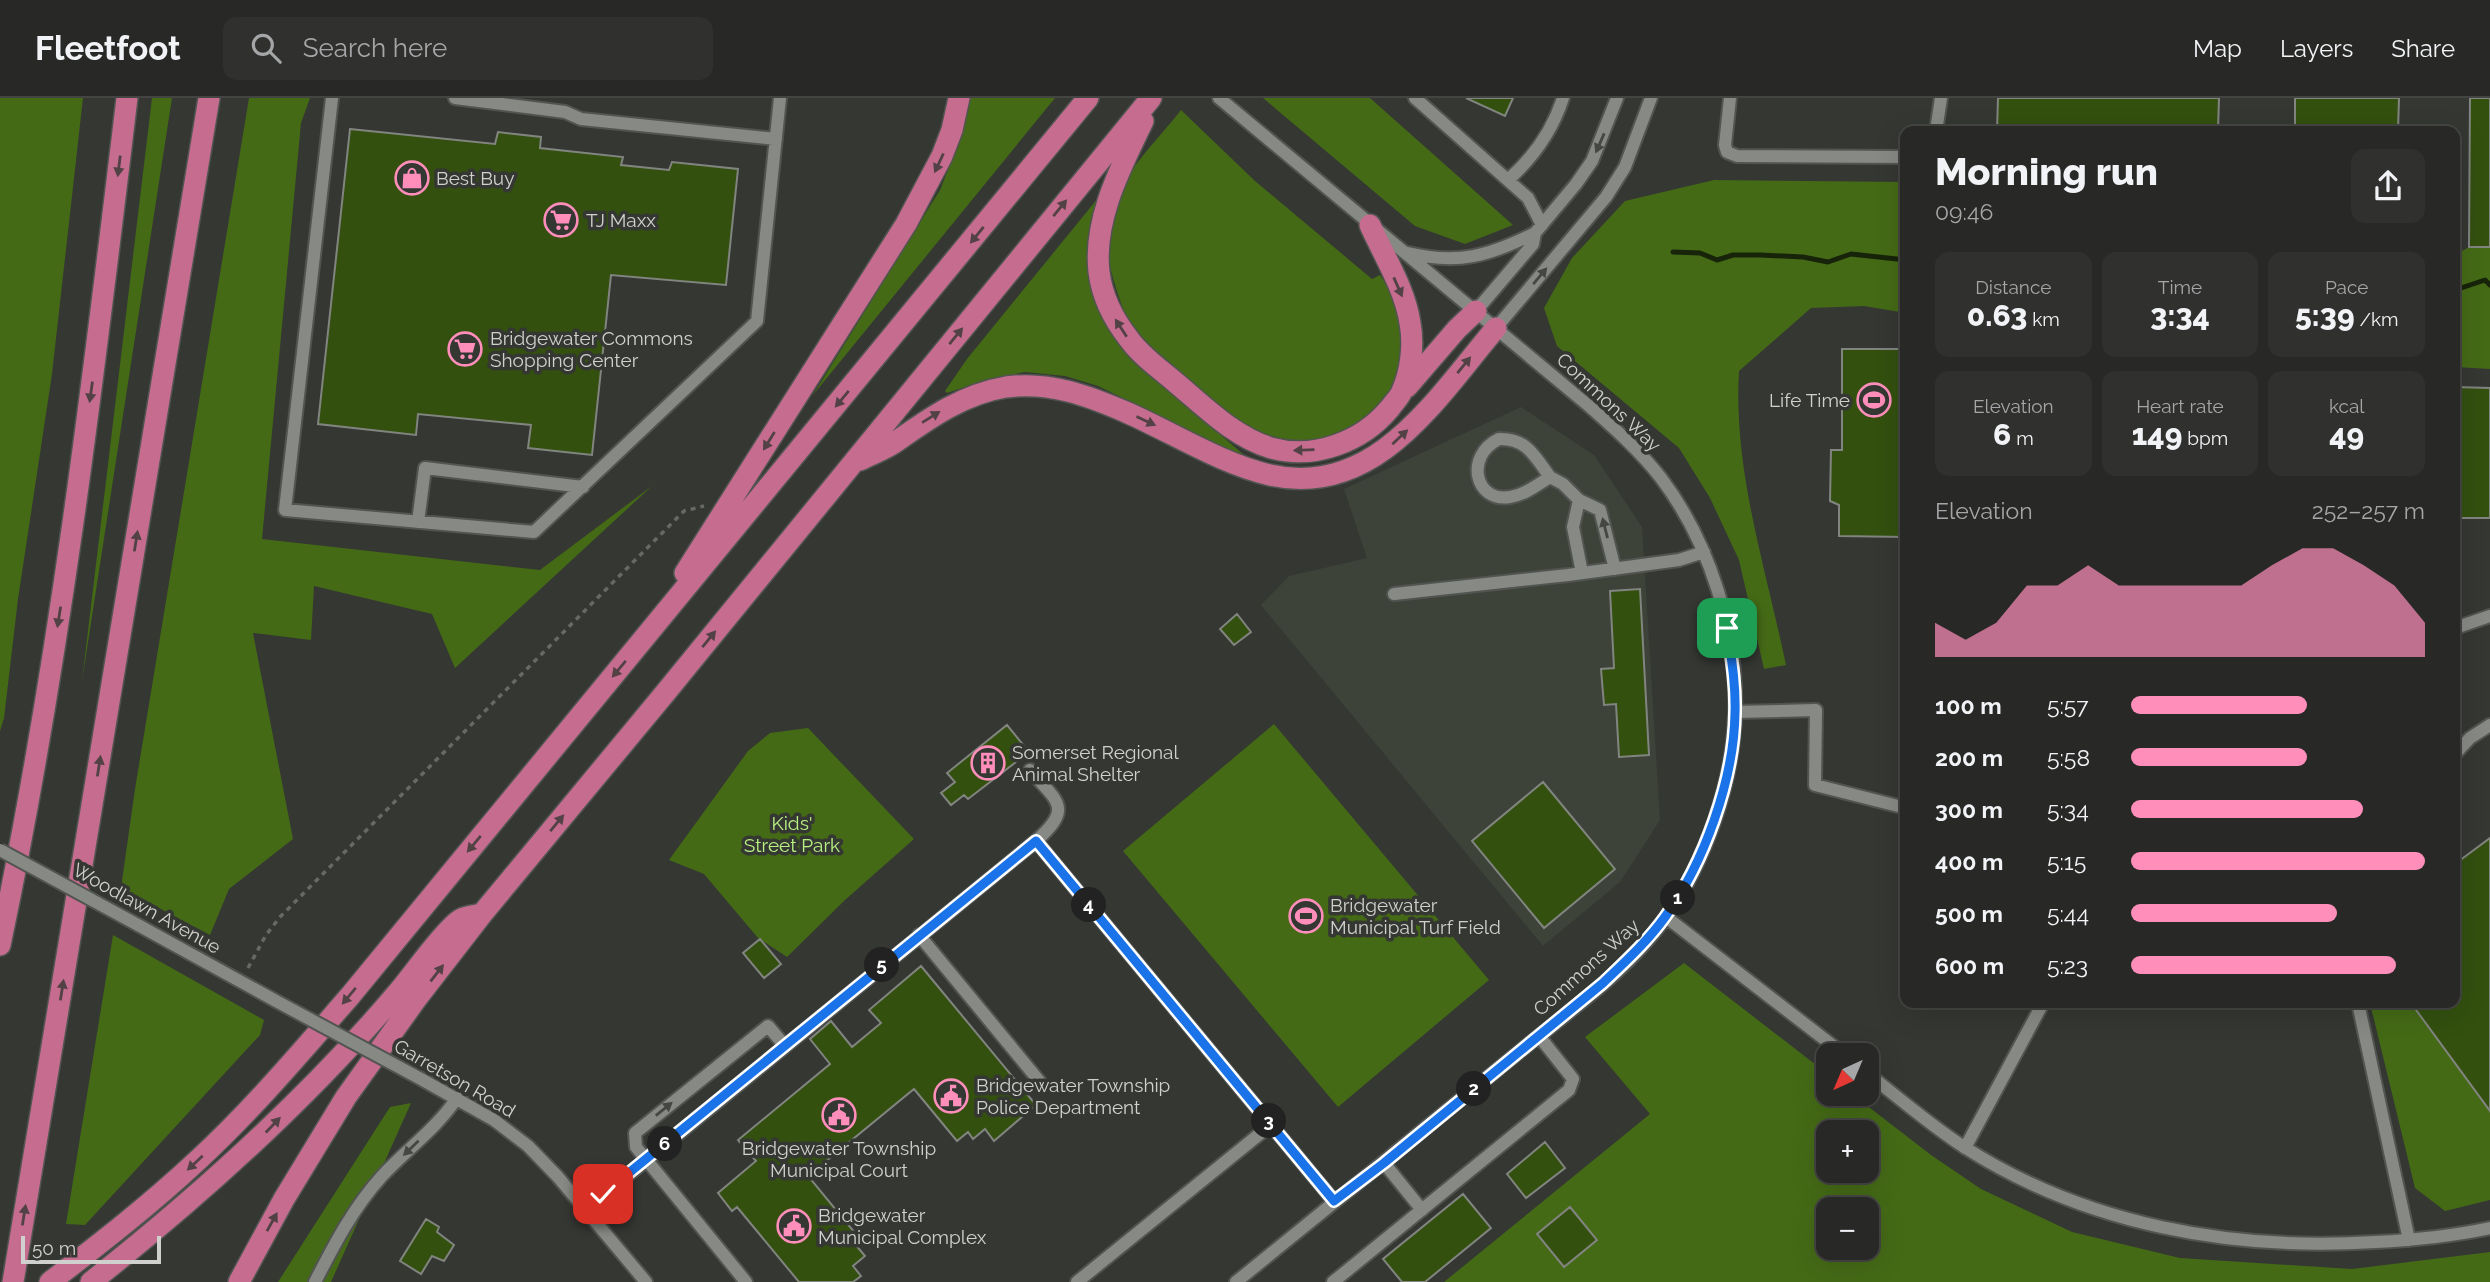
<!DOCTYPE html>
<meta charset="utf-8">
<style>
body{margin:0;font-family:Raleway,sans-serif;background:#30312e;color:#f1f3f6;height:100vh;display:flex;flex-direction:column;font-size:26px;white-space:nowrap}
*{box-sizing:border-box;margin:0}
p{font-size:23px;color:#a5a6a7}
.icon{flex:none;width:38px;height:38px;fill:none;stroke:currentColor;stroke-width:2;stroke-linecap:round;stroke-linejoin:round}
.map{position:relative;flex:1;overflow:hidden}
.details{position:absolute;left:1900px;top:28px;width:560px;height:882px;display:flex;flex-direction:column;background:#282926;border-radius:14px;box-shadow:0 7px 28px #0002,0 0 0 2px #444543}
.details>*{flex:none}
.needle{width:46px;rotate:224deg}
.tools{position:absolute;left:1816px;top:945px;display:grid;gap:14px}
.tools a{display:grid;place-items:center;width:63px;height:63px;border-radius:14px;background:#282926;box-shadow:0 7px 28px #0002,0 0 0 2px #444543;font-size:35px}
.scale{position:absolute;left:21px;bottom:18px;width:140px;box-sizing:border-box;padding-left:7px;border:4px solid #d0d1cf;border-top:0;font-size:19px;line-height:24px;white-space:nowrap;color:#d0d1cf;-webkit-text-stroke:5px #353733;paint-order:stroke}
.pin{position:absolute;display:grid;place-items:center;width:60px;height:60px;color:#fff;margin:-30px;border-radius:14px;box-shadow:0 4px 10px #0006}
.km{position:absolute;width:35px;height:35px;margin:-18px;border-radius:50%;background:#222;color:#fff;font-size:19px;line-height:35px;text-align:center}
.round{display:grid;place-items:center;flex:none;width:74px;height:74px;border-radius:14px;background:#30312e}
.head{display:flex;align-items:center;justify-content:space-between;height:119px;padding:0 35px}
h1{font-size:38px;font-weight:800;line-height:52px}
.figures{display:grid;grid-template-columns:repeat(3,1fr);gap:10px;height:119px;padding:7px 35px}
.figures div{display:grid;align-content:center;border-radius:14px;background:#30312e;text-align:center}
.figures b{font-size:30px;font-weight:800}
.figures small{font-size:19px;font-weight:400}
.figures p{font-size:19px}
.chart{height:196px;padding:14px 35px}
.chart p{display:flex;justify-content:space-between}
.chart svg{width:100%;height:126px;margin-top:7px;fill:#ff8eba;opacity:.7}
ul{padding:0 35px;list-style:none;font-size:23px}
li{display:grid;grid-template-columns:112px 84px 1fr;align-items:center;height:52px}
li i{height:18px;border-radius:9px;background:#ff8eba}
header{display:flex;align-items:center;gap:42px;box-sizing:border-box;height:98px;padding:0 35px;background:#282926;border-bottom:2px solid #444543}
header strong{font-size:33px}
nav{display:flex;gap:38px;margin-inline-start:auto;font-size:24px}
.search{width:490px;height:63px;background:#30312e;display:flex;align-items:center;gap:18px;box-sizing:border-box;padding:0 24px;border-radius:14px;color:#a5a6a7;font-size:26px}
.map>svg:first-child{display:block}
.built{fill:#3d4339}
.green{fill:#446a16;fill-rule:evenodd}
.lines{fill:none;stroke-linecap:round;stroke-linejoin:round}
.stream{stroke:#172409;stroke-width:5}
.building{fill:#33500f;stroke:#81847f;stroke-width:2}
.minor-casing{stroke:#525451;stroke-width:16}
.highway-casing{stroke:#525451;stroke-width:24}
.path{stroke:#676966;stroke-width:3.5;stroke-dasharray:5 5;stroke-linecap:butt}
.minor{stroke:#868984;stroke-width:12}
.highway{stroke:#c56c8f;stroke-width:21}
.minor-bridge-casing{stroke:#525451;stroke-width:16;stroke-linecap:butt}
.minor-bridge{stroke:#868984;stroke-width:12}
.oneway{fill:#454743}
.oneway2{fill:#524245}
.route-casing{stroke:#fff;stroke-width:14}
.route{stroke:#1a73e8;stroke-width:9}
.labels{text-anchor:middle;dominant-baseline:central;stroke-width:7;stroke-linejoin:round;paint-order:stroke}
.poi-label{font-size:19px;fill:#d0d1cf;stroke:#353733;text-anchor:start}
.street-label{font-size:19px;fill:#d0d1cf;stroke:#353733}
.park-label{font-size:19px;fill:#b8f182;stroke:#353733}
</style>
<header>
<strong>Fleetfoot</strong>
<div class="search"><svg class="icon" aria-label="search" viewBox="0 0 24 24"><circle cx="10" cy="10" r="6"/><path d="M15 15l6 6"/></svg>Search here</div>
<nav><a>Map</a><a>Layers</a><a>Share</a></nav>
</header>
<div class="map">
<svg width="2490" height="1184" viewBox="0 0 2490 1184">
<rect width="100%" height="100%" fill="#353733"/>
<path class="built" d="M1521 309 1594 357 1642 429 1660 722 1620 784 1543 848 1261 507 1289 478 1367 460 1344 391Z"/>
<path class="green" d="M0 0H83L52 276 18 501 4 620 0 633Z
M152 0H172L82 583Z
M249 0H310L301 25 262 441 540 472 652 388 455 570 432 516 314 488 311 542 253 535 293 741 229 791 210 837 121 790 135 691Z
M969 0H1055L813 297 940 92 958 47Z
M1263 0H1370L1513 127 1465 146 1415 128Z
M1181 12 1255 83 1372 181 1380 177C1391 193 1402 215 1404 235 1408 296 1354 347 1293 342 1251 339 1220 310 1190 283 1173 269 1153 255 1138 238 1124 223 1106 164 1107 144 1108 134 1120 90 1125 83 1140 58 1163 35 1181 12Z
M1714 82 1906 84V215L1864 208 1811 210 1739 273C1733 373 1766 470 1786 567L1764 571 1739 462 1710 400 1679 350 1557 248 1544 210 1572 160 1625 103Z
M1098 100 1101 216 1115 240 1129 259 1250 362 1098 288 1065 278 1025 274 985 282 947 295 945 293 967 261Z
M2469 149H2490V271L2455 269V157Z
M1274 626 1489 882 1338 1009 1123 753Z
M808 630 914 741 845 802 787 859 758 840 704 776 669 762 748 653 770 635Z
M113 837 264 922 260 937 85 1127 66 1126Z
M1684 865 1829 977V996H1852L1931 1057 1981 1091 2072 1134 2180 1160 2352 1171 2490 1154V1184H1444L1650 1016 1585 939ZM1829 1034H1867V1073H1829ZM1829 1111H1867V1150H1829Z
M2370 905H2411L2490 1013V1102L2445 1113 2415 1090Z
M411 1005 331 1184H278L390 1009Z"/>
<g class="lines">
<path class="stream" d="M1673 154 1700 155 1717 162 1733 157H1760L1803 159 1828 164 1851 156 1906 162
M2455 189 2458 191 2485 182 2490 187"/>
</g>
<path class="building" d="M1466 0H1513L1505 18Z
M1998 0H2219L2218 33H1997Z
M2295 0H2399L2398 33H2295Z
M2470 0H2490V149H2469Z
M350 31 495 46 498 34 541 39 540 50 623 59 621 67 669 72 672 64 738 71 726 187 611 177 592 357 528 350 531 327 418 316 416 337 318 326Z
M1842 251H1906V439L1839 438V407L1830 403 1831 352H1842Z
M2455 289 2490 290V420H2455Z
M1640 491 1649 657 1619 659 1616 606 1604 607 1601 571 1614 570 1610 493Z
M1237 516 1251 534 1234 547 1220 531Z
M1007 627 1029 654 968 701 964 697 951 707 941 695 955 684 947 675Z
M1543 684 1615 771 1544 830 1472 743Z
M2490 740V1013L2411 905H2455V766Z
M760 841 781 866 764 880 743 855Z
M921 868 1036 1007 994 1043 985 1031 973 1041 968 1034 957 1043 914 991 808 1078 860 1141 854 1145 865 1158 853 1168 861 1178 853 1184H799L737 1109 732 1113 718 1095 756 1063 738 1042 830 966 810 941 831 923 852 949 881 925 869 912Z
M1545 1044 1565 1070 1526 1100 1507 1076Z
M1463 1096 1491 1130 1425 1184H1402L1383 1161Z
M1570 1109 1597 1142 1564 1169 1537 1136Z
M426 1121 439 1129 437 1134 454 1147 444 1163 432 1158 421 1176 400 1163Z"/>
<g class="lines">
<defs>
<path id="minor" d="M332 0 285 412 534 434 757 223 780 0
M455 0 565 14 581 21 776 41
M1219 0 1589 308C1614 330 1640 353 1661 380 1710 445 1738 534 1735 616 1733 685 1706 762 1666 819 1628 873 1570 912 1519 954 1425 1031 1330 1107 1236 1184
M1415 0 1528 100 1542 127
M1730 0 1725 47 1727 54 1737 58 1906 59
M1936 33 1941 0
M1508 82C1534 59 1552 34 1563 0
M1408 155C1458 167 1489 158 1535 135
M1476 213 1533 146 1535 135 1576 86 1592 63 1617 0
M1496 230 1606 99 1625 69 1651 0
M1499 341C1527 340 1535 359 1550 379 1538 386 1525 397 1510 399 1475 405 1464 358 1499 341Z
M1550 379 1563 386 1579 402 1600 412 1615 471
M1579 402 1573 429 1582 475
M418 424 425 370 583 389
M1394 496 1568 477 1679 462 1704 454
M2455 530 2490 518
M1735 614 1816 612 1815 687 1906 710
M2455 656 2470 640 2490 627
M1030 672C1057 704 1074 709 1036 743
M1666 819 1845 957
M138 827 276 903
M919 837 1040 984
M2358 905 2409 1142
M1867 975C1899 1000 1930 1027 1964 1049 2086 1127 2232 1153 2375 1144 2413 1142 2452 1138 2490 1130
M421 981 494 1022 528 1048 558 1079 646 1184
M1965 1050 2043 905
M1384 1065 1422 1112
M585 1112 1036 743 1334 1103
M315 1184C334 1147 353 1110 382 1078 406 1052 436 1031 457 1000
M746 1184 636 1049 635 1035 768 928 785 948
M1077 1184 1272 1026
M1333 1184 1569 992 1573 981 1539 938"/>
<path id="highway" d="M1143 23C1121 69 1093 121 1099 174 1102 198 1114 222 1129 241 1141 258 1160 271 1175 284 1205 309 1234 339 1271 350 1314 362 1362 344 1390 310 1394 304 1400 299 1402 293 1411 273 1414 246 1410 225 1405 191 1384 158 1370 127
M1407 289 1457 231 1476 213
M860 362C872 356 886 351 897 343 931 319 964 296 1006 289 1050 283 1089 298 1128 315 1173 335 1222 366 1270 377 1376 401 1437 299 1496 230
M685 475 906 126 942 58 952 32 959 0
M0 847C59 568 93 284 127 0
M13 1184 209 0
M50 1184C101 1145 151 1106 198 1062 253 1011 301 954 350 898L1088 0
M91 1184C202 1096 308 1001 399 893 416 873 438 840 457 824 463 818 474 818 482 816
M239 1184 284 1101 346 999 417 900 482 816 666 594 1151 0"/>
</defs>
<use href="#minor" class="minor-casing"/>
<use href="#highway" class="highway-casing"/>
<path class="path" d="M248 870 266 837 280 819 684 413 704 408"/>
<use href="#minor" class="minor"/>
<use href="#highway" class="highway"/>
<defs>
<path id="minor-bridge" d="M0 752 138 827
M276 903 421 981"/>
</defs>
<use href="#minor-bridge" class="minor-bridge-casing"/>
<use href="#minor-bridge" class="minor-bridge"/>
</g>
<defs><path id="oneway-solid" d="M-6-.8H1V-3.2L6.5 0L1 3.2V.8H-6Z" transform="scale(1.75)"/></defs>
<g class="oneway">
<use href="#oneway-solid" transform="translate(1600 45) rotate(114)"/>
<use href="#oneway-solid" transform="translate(1540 178) rotate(-50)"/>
<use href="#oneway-solid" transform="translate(1605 430) rotate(-104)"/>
<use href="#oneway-solid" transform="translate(664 1011) rotate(-39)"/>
<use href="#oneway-solid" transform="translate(411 1050) rotate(136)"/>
</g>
<g class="oneway2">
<use href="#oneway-solid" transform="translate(939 65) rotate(115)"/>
<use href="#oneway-solid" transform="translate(119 68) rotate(97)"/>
<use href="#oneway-solid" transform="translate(1060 110) rotate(-51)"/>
<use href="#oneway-solid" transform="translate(977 137) rotate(129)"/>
<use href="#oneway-solid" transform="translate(1398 189) rotate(66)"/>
<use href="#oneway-solid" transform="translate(1121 230) rotate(-123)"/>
<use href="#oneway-solid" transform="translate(956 238) rotate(-51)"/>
<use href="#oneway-solid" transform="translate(1464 267) rotate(-51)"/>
<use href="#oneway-solid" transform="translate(91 294) rotate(98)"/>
<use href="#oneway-solid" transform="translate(842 301) rotate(130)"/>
<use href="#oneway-solid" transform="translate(931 319) rotate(-32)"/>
<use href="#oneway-solid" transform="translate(1146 323) rotate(25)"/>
<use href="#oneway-solid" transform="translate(1400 339) rotate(-43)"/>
<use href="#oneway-solid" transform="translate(769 343) rotate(122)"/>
<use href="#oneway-solid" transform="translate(1304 352) rotate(178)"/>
<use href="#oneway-solid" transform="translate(136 443) rotate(-81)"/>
<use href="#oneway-solid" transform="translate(59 519) rotate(99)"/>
<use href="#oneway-solid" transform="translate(709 541) rotate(-51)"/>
<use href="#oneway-solid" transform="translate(619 571) rotate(130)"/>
<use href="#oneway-solid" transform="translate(99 668) rotate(-81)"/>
<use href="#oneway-solid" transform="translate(557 725) rotate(-50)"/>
<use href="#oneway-solid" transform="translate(474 746) rotate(130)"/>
<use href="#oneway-solid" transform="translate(437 875) rotate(-52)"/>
<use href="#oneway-solid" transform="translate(62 892) rotate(-81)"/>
<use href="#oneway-solid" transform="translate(349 898) rotate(130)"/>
<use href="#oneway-solid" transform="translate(273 1027) rotate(-46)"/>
<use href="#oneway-solid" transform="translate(195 1065) rotate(137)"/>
<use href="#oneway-solid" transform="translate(24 1117) rotate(-81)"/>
<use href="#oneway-solid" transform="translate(272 1124) rotate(-61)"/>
</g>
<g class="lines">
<defs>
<path id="route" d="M603 1096 1036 743 1334 1103 1384 1065 1603 885C1625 864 1647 844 1665 819 1704 765 1734 682 1735 615 1736 586 1731 558 1727 530"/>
</defs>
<use href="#route" class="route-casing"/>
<use href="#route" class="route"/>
</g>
<defs>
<symbol id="shop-ring" viewBox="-11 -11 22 22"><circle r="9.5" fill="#353733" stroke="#ff8eba" stroke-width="1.5"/><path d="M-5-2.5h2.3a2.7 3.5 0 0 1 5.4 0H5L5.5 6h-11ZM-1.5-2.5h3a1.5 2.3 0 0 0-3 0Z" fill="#ff8eba"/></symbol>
<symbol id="supermarket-ring" viewBox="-11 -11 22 22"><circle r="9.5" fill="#353733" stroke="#ff8eba" stroke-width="1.5"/><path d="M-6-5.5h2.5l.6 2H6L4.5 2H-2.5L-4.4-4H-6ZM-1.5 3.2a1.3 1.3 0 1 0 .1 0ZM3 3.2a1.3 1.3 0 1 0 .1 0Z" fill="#ff8eba"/></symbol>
<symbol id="stadium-ring" viewBox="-11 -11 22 22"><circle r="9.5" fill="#353733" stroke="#ff8eba" stroke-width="1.5"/><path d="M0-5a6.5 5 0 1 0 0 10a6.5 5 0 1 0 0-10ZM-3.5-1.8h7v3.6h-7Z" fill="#ff8eba"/></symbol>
<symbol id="building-ring" viewBox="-11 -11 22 22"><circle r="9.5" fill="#353733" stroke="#ff8eba" stroke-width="1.5"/><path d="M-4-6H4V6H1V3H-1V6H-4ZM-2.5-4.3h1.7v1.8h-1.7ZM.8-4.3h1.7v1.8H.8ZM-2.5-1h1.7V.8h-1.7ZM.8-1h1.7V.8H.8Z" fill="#ff8eba"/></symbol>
<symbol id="civic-ring" viewBox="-11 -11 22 22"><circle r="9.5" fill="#353733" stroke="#ff8eba" stroke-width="1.5"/><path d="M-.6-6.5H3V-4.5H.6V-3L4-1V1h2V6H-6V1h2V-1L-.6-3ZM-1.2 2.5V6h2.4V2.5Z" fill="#ff8eba"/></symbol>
</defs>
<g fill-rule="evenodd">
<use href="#shop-ring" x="393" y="61" width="38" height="38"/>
<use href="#supermarket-ring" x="542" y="103" width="38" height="38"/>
<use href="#supermarket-ring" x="446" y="232" width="38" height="38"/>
<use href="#stadium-ring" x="1855" y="283" width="38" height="38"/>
<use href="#building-ring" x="969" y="646" width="38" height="38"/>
<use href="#stadium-ring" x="1287" y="799" width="38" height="38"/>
<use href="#civic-ring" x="932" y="979" width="38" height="38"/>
<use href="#civic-ring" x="820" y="998" width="38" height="38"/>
<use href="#civic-ring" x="775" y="1109" width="38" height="38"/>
</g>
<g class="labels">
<g class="poi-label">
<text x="436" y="80">Best Buy</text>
<text x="586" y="122">TJ Maxx</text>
<text x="490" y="240">Bridgewater Commons<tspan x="490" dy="22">Shopping Center</tspan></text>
<text x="1850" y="302" text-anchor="end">Life Time</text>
<text x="1012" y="654">Somerset Regional<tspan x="1012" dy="22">Animal Shelter</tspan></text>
<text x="1330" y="807">Bridgewater<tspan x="1330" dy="22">Municipal Turf Field</tspan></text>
<text x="976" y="987">Bridgewater Township<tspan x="976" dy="22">Police Department</tspan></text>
<text x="839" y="1050" text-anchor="middle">Bridgewater Township<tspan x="839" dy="22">Municipal Court</tspan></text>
<text x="818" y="1117">Bridgewater<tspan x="818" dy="22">Municipal Complex</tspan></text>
</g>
<g class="street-label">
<text transform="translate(1609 304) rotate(43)">Commons Way</text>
<text transform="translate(147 810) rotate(29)">Woodlawn Avenue</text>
<text transform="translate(1586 869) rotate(-42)">Commons Way</text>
<text transform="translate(455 980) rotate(30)">Garretson Road</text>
</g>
<g class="park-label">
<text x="792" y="725">Kids'<tspan x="792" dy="22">Street Park</tspan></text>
</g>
</g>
</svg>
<div class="tools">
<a><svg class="needle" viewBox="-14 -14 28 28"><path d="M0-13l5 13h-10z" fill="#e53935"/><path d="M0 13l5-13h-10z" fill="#a5a6a7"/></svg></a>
<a>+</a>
<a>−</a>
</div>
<div class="scale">50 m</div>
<div class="pin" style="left:1727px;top:530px;background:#1e9e55"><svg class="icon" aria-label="arrive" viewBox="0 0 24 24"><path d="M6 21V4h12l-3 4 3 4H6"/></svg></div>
<div class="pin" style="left:603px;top:1096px;background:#d93025"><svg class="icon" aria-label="check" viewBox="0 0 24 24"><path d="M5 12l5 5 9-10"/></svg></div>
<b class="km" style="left:1678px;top:800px">1</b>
<b class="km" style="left:1474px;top:991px">2</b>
<b class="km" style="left:1269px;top:1023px">3</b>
<b class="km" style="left:1089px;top:807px">4</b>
<b class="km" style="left:882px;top:867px">5</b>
<b class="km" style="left:665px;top:1046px">6</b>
<section class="details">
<div class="head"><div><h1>Morning run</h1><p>09:46</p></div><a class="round"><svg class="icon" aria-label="share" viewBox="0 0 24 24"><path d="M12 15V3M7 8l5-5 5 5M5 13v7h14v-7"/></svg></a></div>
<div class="figures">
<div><p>Distance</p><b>0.63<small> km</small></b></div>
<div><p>Time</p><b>3:34</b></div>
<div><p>Pace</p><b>5:39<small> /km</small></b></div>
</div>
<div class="figures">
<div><p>Elevation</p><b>6<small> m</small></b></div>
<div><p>Heart rate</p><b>149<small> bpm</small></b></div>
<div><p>kcal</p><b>49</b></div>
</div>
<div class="chart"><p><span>Elevation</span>252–257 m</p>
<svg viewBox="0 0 160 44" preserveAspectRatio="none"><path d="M0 44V32L10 38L20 32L30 19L40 19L50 12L60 19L70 19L80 19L90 19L100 19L110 12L120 6L130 6L140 12L150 19L160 32V44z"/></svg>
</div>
<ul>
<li><b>100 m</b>5:57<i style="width:60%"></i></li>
<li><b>200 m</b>5:58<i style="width:60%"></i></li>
<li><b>300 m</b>5:34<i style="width:79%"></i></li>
<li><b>400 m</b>5:15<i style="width:100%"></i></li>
<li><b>500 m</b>5:44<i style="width:70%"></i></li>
<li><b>600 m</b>5:23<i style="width:90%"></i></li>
</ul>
</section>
</div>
